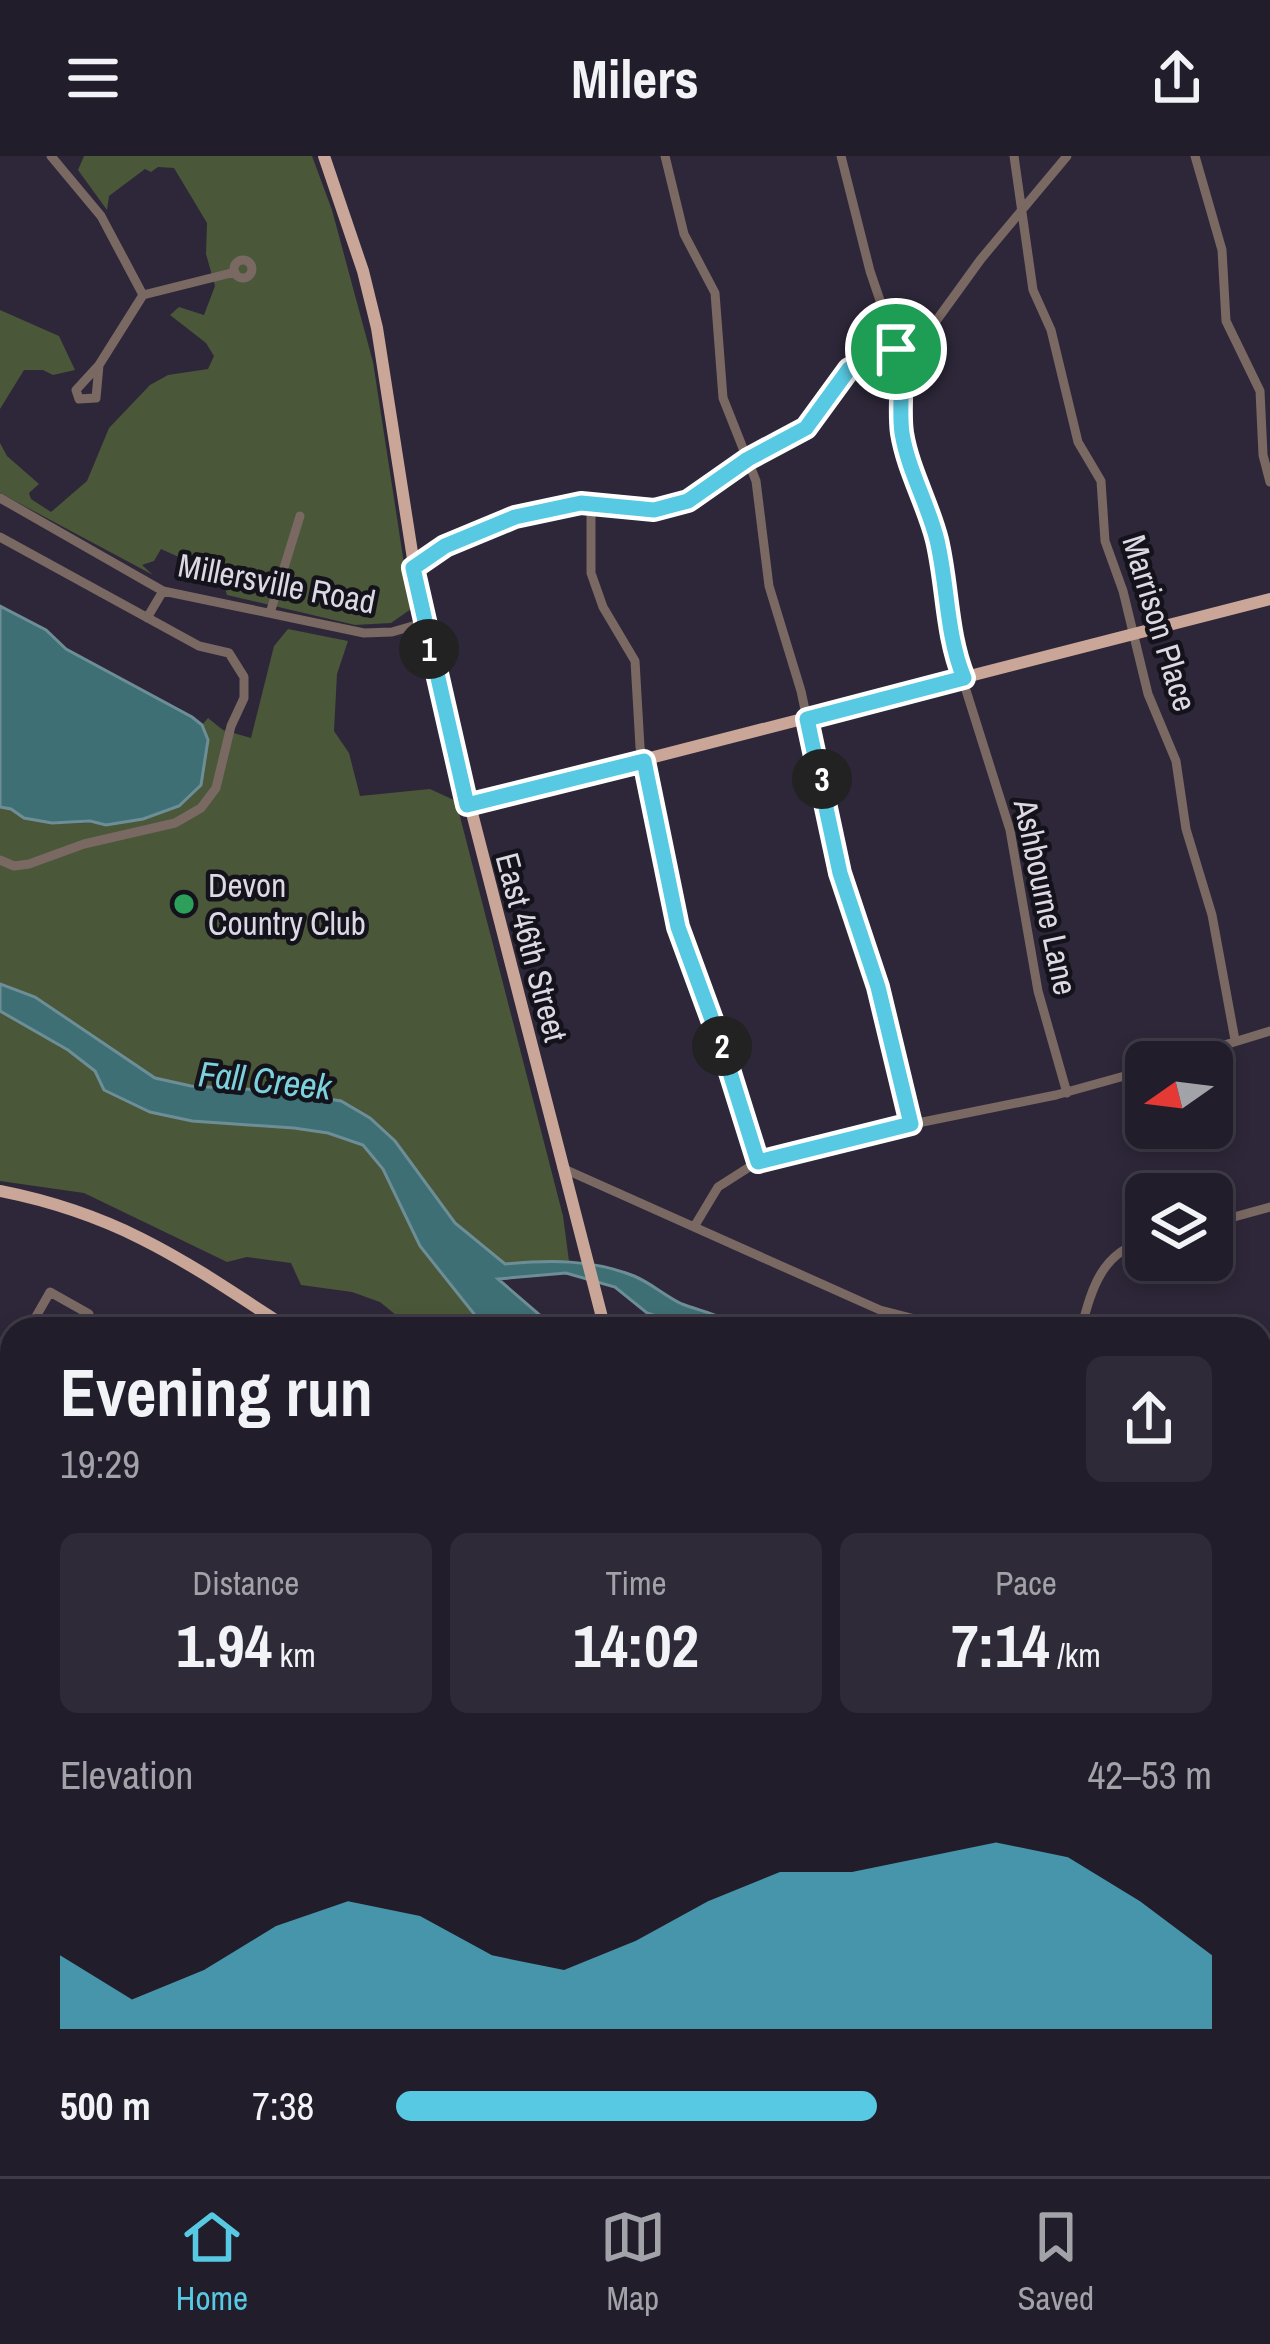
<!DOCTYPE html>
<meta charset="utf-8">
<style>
body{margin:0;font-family:"Archivo Narrow",sans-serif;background:#2e2a37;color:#f1f3f6;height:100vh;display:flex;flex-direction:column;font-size:45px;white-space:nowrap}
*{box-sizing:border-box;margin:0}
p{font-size:39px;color:#a2a2a9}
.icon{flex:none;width:66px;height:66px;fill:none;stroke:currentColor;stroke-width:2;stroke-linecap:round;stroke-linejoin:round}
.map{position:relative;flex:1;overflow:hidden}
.side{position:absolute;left:0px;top:1161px;width:1272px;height:861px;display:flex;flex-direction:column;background:#221d2b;border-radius:36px 36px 0 0;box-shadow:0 6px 18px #0003,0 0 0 3px #3f3b47}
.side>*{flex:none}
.needle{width:78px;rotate:256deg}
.fabs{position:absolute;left:1125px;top:885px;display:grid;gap:24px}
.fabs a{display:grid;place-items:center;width:108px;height:108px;border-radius:18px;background:#221d2b;box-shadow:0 6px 18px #0003,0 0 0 3px #3f3b47;font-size:60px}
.pin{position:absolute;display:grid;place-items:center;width:102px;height:102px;color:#fff;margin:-51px;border:6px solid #fff;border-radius:50%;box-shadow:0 3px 12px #0007}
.km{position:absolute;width:60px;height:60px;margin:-30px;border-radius:50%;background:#222;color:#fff;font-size:33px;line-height:60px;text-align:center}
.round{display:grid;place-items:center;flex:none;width:126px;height:126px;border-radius:18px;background:#2e2a37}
.summary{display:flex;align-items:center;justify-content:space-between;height:204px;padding:0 60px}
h1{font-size:66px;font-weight:800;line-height:90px}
.stats{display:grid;grid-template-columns:repeat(3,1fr);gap:18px;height:204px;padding:12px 60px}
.stats div{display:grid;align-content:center;border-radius:18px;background:#2e2a37;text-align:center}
.stats b{font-size:60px;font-weight:800}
.stats small{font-size:33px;font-weight:400}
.stats p{font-size:33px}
.chart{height:336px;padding:24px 60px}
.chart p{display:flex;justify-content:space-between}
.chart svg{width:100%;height:216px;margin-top:12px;fill:#57c9e2;opacity:.7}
ul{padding:0 60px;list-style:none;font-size:39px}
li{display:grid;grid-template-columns:192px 144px 1fr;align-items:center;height:90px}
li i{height:30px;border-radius:15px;background:#57c9e2}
header{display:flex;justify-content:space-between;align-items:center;height:156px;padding:0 60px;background:#221d2b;font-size:54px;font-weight:800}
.tab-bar{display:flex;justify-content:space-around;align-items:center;height:168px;border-top:3px solid #3f3b47;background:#221d2b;font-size:33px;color:#a2a2a9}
.tab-bar a{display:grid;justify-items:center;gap:6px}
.tab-bar .current{color:#57c9e2}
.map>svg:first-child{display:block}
.green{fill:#4a5738}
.water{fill:#3e6f75;stroke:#6d8e96;stroke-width:3}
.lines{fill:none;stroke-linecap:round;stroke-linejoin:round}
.minor{stroke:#7a6962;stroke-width:9}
.major{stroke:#c9a698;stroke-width:12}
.route-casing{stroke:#fff;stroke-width:24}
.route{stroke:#57c9e2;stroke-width:15}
.leisure-dot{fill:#2e9e5b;stroke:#14121a;stroke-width:4.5}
.labels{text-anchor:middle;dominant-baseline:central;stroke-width:9;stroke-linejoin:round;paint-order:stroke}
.street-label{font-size:33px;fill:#dcd8e4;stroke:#14121a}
.poi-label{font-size:33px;fill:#dcd8e4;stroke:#14121a;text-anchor:start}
.water-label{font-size:36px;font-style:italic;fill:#7cd2dc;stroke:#14121a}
</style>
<header><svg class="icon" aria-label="menu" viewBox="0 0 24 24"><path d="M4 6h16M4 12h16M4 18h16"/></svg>Milers<svg class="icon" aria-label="share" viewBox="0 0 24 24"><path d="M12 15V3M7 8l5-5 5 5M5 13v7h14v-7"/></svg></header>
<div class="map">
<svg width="1270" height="2020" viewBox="0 0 1270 2020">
<rect width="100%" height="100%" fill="#2d2739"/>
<path class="green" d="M84 0H312L332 54 373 206 411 453 391 467 355 469 227 439 221 420 161 393 154 405 142 409 153 419 0 337V287L7 300 39 328 29 337 31 343 51 356 87 325 109 272 150 229 168 219 208 213 214 200 206 187 170 159 179 151 204 159 215 130 206 98 207 67 174 12 158 11 151 16 145 13 109 40 107 54 78 14Z
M0 154 59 180 75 214 53 219 43 214H24L0 253Z
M288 473 348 485 337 518 334 575 349 597 360 640 430 633 456 645 563 1060 569 1105 505 1108 484 1094 455 1067 395 985 341 945 279 935 191 930 155 922 35 841 0 828V651C16 653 29 663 46 666 67 670 86 664 106 669L208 584 202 569 208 562 223 574 251 582 274 490Z
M0 855 68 894 95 915 192 965 294 972 328 977 363 989 383 1013 420 1090 486 1173H413L380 1146 352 1136 301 1129 291 1107 247 1101 227 1106 84 1037 0 1025Z"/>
<path class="water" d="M0 450 46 474 66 493 192 561 202 569 208 584 201 629 179 650 143 663 106 669 90 665 52 667 24 662 11 653 0 651Z
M0 828 35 841 155 922 191 930 279 935 341 945 370 962 395 985 455 1067 505 1108C549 1104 592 1103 634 1120 651 1127 665 1140 682 1148 703 1156 724 1159 741 1173H698L647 1157 615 1131 566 1117 498 1123 556 1173H486L420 1090 383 1013 363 989 328 977 294 972 192 965 150 956 104 934 95 915 68 894 0 855Z"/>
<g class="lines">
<path class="minor" d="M51 0 101 60 143 139
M665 0 684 78 715 137 723 242 756 325 769 430 801 535 840 717 878 831 911 968
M841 0 870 115 902 209 903 279 940 397 954 496 1010 674 1038 835 1067 937
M1014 0 1033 134 1051 174 1078 286 1101 325 1105 385 1123 435 1148 538 1176 605 1186 673 1212 759 1235 884
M1195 0 1222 94 1226 165 1260 235 1263 299 1270 326
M234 113a9 9 0 1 1 18 0a9 9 0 1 1-18 0Z
M143 139 235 116
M99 209 96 242 79 243 76 234Z
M99 209 143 139
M0 342 163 435 364 477 392 476 423 467
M591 347V417L603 451 635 505 640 591 678 771 722 891 758 1006
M0 381 199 490 229 497 244 521V542L231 570 216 632 201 652 175 667 84 688 29 708 14 710 0 704
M413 412 445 390 491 369 557 351 595 347 654 354 677 350 748 303 797 279 817 260 849 213 908 189 931 172 981 103 1067 0
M270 457 300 360
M147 462 163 435
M1169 906 1270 875
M562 1012 880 1154 954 1173
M1212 1067 1270 1051
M694 1071 718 1031 754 1008 903 970 1056 939 1146 914
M34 1173 30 1171 50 1136 89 1158 80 1173
M201 1173 205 1166
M250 1173 262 1156
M1081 1173C1092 1132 1101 1097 1146 1084
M0 1186 12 1193
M0 1228 12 1206
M1264 1280 1270 1269
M1260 1348 1270 1354
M0 1486 12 1483
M0 1628 12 1624
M1260 1765 1270 1769
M0 1768 12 1765
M1260 1996 1270 2003
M422 2010 424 2020
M611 2010 614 2020
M1087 2010 1089 2020"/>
<path class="major" d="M324 0 363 115 377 172 423 467 605 1173
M467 649 1270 443
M0 1035C122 1059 188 1107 289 1173
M0 1310 12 1317
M0 1342 12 1348
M1260 1626 1270 1635
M0 1863 12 1868
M390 2010 415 2020
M815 2010 818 2020
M1191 2010 1204 2020
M1226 2010 1239 2020"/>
</g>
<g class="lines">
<defs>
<path id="route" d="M896 193C906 219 898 249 902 277 908 314 928 348 937 384 948 431 946 478 964 522L807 563 840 717 878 831 911 968 758 1006 722 891 678 771 644 605 467 649 413 412 445 390 515 361 581 347 654 354 688 345 748 303 806 272 849 213Z"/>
</defs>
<use href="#route" class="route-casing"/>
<use href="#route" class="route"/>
</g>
<circle class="leisure-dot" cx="184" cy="748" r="12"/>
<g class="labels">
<g class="street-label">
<text transform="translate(277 427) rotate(11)">Millersville Road</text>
<text transform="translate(1160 467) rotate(73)">Marrison Place</text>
<text transform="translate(1046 741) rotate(78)">Ashbourne Lane</text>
<text transform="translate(532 791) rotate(75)">East 46th Street</text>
</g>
<g class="poi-label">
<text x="208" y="729">Devon<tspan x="208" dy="38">Country Club</tspan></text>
</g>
<g class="water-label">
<text transform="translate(265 924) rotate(6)">Fall Creek</text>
</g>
</g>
</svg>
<div class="fabs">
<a><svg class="needle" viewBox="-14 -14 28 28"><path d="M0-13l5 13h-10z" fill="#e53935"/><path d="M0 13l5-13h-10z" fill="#a2a2a9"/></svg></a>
<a><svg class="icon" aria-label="layers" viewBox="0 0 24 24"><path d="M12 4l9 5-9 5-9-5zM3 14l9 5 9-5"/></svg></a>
</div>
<div class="pin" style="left:896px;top:193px;background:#1e9e55"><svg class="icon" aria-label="arrive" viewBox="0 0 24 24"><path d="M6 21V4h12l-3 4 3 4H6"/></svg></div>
<b class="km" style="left:429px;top:493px">1</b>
<b class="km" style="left:722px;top:890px">2</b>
<b class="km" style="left:822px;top:623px">3</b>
<section class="side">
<div class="summary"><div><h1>Evening run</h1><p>19:29</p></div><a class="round"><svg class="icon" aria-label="share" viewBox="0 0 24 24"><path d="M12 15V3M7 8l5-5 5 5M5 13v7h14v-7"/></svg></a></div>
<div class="stats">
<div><p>Distance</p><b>1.94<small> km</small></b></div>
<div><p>Time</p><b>14:02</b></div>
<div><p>Pace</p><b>7:14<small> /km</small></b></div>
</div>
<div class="chart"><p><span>Elevation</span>42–53 m</p>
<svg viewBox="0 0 160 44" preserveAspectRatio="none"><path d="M0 44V29L10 38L20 32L30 23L40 18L50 21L60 29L70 32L80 26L90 18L100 12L110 12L120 9L130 6L140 9L150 18L160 29V44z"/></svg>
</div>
<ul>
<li><b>500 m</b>7:38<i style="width:59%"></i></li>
</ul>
</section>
</div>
<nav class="tab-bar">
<a class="current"><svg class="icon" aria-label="home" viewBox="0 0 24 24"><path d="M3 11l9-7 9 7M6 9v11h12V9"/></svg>Home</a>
<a><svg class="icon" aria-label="map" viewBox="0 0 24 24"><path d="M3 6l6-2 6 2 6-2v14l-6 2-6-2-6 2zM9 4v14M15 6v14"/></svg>Map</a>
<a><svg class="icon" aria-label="saved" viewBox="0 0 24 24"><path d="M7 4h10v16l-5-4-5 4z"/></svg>Saved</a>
</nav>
